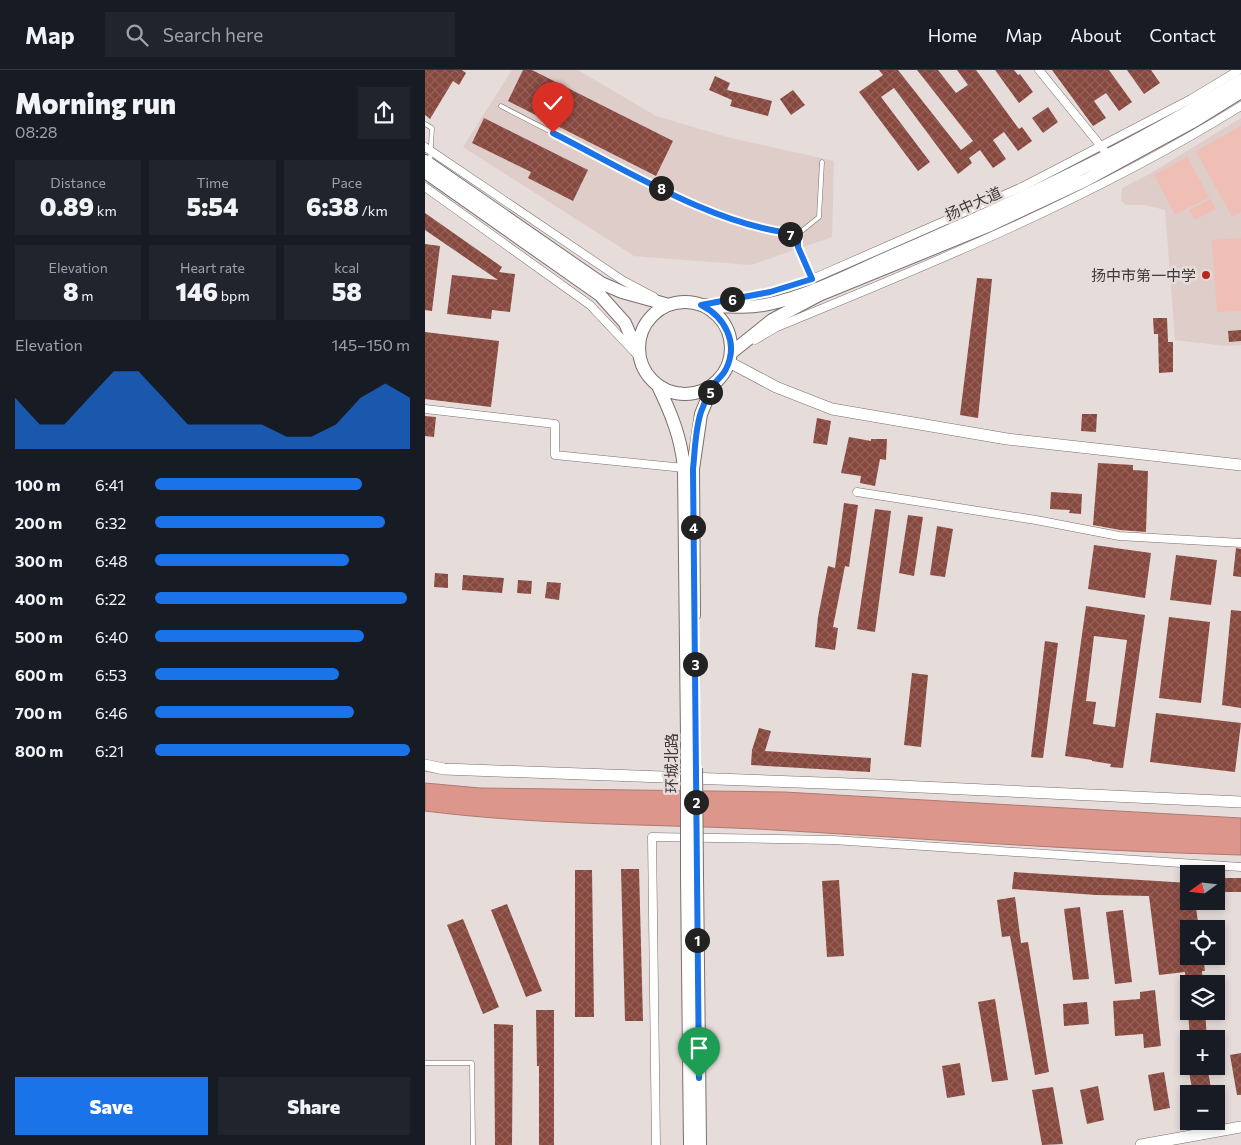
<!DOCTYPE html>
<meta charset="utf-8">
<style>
body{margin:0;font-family:Commissioner,"Noto Sans SC",sans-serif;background:#20242c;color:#f1f3f6;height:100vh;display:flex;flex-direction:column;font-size:19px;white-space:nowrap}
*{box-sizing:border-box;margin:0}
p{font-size:16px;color:#9ea1a6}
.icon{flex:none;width:28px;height:28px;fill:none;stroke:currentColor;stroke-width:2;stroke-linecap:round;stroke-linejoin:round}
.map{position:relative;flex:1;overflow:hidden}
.side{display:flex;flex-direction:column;background:#171b24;width:425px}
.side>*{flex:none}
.needle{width:32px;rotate:255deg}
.fabs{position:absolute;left:755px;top:795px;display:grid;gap:10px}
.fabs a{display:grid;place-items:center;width:45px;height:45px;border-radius:0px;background:#171b24;box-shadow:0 2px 8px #0003;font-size:25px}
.pin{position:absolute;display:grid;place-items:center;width:42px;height:42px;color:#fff;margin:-51px -21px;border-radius:50% 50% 50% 0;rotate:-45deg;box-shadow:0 0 5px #0007}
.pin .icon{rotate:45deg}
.km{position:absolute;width:25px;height:25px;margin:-12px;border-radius:50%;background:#222;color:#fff;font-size:14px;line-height:25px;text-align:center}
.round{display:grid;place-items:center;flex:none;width:52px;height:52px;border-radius:0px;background:#20242c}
.summary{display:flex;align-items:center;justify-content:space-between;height:85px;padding:0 15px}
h1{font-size:28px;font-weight:800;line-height:38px}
.stats{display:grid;grid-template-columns:repeat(3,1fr);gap:8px;height:85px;padding:5px 15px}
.stats div{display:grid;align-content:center;border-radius:0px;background:#20242c;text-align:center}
.stats b{font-size:25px;font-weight:800}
.stats small{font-size:14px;font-weight:400}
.stats p{font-size:14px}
.chart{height:140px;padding:10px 15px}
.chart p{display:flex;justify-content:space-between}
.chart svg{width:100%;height:90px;margin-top:5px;fill:#1a73e8;opacity:.7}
.button{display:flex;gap:10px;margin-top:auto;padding:10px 15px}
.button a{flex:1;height:58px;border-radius:0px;background:#1a73e8;color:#fff;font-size:20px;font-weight:800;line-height:58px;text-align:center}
.button a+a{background:#20242c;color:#f1f3f6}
ul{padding:0 15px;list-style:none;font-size:16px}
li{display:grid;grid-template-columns:80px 60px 1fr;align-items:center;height:38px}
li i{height:12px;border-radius:6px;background:#1a73e8}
header{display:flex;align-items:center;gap:30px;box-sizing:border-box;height:70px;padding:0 25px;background:#171b24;border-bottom:1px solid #363941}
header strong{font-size:24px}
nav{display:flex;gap:28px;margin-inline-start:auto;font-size:18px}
.search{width:350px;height:45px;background:#20242c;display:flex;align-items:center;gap:12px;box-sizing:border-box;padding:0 18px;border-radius:0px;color:#9ea1a6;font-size:19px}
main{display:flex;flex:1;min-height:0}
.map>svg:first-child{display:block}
.built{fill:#dfcdca}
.garden{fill:#efbeb5}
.water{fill:#dd968b;stroke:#ad7a72}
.building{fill:url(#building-cross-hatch);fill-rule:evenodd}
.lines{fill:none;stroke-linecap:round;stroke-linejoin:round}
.lane-casing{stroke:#79706f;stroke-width:5}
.street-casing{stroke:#79706f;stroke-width:9}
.secondary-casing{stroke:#79706f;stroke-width:12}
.primary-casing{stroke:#79706f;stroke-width:14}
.lane{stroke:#fff;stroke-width:4}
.street{stroke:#fff;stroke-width:8}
.secondary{stroke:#fff;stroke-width:11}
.primary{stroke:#fff;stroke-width:12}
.primary-bridge-casing{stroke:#79706f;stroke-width:14;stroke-linecap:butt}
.primary-bridge{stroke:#fff;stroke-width:12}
.route-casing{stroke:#fff;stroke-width:10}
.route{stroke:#1a73e8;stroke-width:6}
.poi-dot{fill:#b6291c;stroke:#e6dcda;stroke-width:2}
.labels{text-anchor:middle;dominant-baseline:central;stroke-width:5;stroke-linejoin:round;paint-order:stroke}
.street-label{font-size:15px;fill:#3d3938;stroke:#e6dcda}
.poi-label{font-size:15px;fill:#3d3938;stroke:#e6dcda;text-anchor:end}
</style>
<header>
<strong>Map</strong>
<div class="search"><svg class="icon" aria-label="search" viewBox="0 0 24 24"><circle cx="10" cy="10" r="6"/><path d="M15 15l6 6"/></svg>Search here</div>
<nav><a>Home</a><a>Map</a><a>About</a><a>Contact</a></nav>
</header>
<main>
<section class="side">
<div class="summary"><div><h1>Morning run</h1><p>08:28</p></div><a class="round"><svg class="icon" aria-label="share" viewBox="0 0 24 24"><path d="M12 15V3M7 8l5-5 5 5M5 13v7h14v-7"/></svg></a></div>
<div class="stats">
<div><p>Distance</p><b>0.89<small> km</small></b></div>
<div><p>Time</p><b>5:54</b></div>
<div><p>Pace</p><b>6:38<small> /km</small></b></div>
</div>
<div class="stats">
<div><p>Elevation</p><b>8<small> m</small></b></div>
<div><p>Heart rate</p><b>146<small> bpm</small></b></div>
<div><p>kcal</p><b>58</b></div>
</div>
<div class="chart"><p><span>Elevation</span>145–150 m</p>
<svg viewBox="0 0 160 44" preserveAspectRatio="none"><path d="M0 44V19L10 32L20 32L30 19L40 6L50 6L60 19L70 32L80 32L90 32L100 32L110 38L120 38L130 32L140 19L150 12L160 19V44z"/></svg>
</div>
<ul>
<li><b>100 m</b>6:41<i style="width:81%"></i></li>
<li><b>200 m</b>6:32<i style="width:90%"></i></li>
<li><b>300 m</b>6:48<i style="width:76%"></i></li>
<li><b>400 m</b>6:22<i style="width:99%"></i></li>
<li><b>500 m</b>6:40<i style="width:82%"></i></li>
<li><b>600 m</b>6:53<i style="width:72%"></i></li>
<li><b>700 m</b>6:46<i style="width:78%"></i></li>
<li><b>800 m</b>6:21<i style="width:100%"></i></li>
</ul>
<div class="button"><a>Save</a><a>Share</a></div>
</section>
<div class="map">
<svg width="816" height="1075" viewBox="0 0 816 1075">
<defs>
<pattern id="building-cross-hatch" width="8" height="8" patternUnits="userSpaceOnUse" patternTransform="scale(1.25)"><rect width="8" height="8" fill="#87483e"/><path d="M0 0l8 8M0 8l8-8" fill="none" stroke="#936159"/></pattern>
</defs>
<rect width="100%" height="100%" fill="#e6dcda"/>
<path class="built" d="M87 0H153L231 46 302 67 409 91 407 167 326 195 209 186 38 77Z
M816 48V275L801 276 750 270 740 140 720 135H701L696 131 697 118 721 106Z"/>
<path class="garden" d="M816 56V142L807 147 771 81Z
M762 87 784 127 750 145 729 105Z
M785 129 791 139 770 150 764 140Z
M816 168V241L792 242 787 170Z"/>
<path class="water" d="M0 713 55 718 359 722 816 748V785C654 781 493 768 332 759 221 754 110 755 0 741Z"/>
<path class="building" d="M0 0H37L41 3 34 15 28 11 5 49 0 45Z
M98 0H107L248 71 231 106 83 31Z
M454 0H473L536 80 548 71 492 0H513L531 23 543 15 532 0H551L594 59 597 57 607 71 593 81 579 62 568 70 581 89 568 98 555 80 544 88 547 93 533 104 469 18 456 27 505 92 493 101 434 22 458 5Z
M570 0H589L593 5 595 4 608 22 594 33Z
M627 0H684L707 32 694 41 681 23 669 31 681 48 668 56Z
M702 0H726L735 13 719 24Z
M290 6 305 13 302 20 347 31 343 46 305 36 307 30 284 20Z
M368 20 380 35 366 45 355 29Z
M623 37 633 52 618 63 607 48Z
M59 48 163 100 148 131 103 108 106 102 47 73Z
M0 143 77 197 74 202 90 204 85 242 67 240 66 249 22 244 27 205 73 210 0 160Z
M0 174 15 176 7 241 0 240Z
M552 208 567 209 553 348 535 345Z
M728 248H742L743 272H748V302L734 303 733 264H729Z
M816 260V271L804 272 803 261Z
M0 262 74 271 66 337 0 329Z
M657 344H672L671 362 656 361Z
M0 346 11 347 9 367 0 366Z
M392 348 406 351 402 375 388 373Z
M424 367 446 371V369H462L461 390 455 389 450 416 435 413 436 406 416 403Z
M673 393 708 395V400L723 401 721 462 695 460 668 455Z
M626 422 657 424 656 444 644 443 645 440 625 439Z
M419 433 433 435 424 497 420 496 408 557 413 558 410 580 390 577 393 547 403 496 410 498Z
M450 439 466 441 450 562 432 559Z
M483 445 498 447 489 506 474 503Z
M512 456 528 459 520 507 505 505Z
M669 475 726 483 720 528 663 519Z
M811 478 816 479V507L808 506Z
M751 485 792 490 786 535 745 530Z
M10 503 23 504V518L9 517Z
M38 505 79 508 77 523 37 520Z
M93 510 107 511 106 524 92 523Z
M122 512 136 513 134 530 120 528Z
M661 536 720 545 698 698 685 697 686 694 667 691V690L640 686ZM669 566 702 570 690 657 668 654 671 632 661 631Z
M806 540 816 541V638L797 635Z
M744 547 785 552 776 633 734 628Z
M620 571 633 573 618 688 606 687Z
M487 603 503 605 496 677 479 675Z
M731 643 816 653 810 702 725 692Z
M334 658 346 661 340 681 446 688 445 702 326 695 327 680Z
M196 799H214L218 951H200Z
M150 800H167L169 947H150Z
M589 802 764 813V831H770L774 859H764V886H778L780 901H777L778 914H761L760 902 734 905 724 826 671 825 587 819Z
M796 808H816V822H796Z
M414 810 419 886 402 887 397 811Z
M590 827 596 873 603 872 624 1002 610 1005 585 866 577 867 572 830Z
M82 834 117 921 101 927 66 840Z
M655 837 664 909 648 910 639 839Z
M698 840 707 912 690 914 681 842Z
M38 849 74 937 58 944 22 855Z
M730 920 736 976 719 978 718 964 690 966 688 931 715 929V922Z
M570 929 583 1010 567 1012 553 932Z
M662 932 664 954 639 956 638 934Z
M111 940H129V1075H114V996H112Z
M763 941H780L782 969H765Z
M69 954 88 955 87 1075H70Z
M816 983V1025H812L805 985Z
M535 993 540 1025 522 1028 517 996Z
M763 996H782L787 1024H768Z
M739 1002 745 1038 729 1041 723 1005Z
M673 1016 679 1050 662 1054 655 1020Z
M628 1017 638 1074 617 1075 607 1020Z"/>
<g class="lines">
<defs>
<path id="lane" d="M76 36C118 58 160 79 202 100 255 128 313 159 373 164L394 147 397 92
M0 54 7 58 5 92
M373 164V177L387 209
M0 993H47L48 1075"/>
<path id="street" d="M614 0 679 80
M0 77 197 210 229 227
M0 117 165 235 214 287
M292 232 345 222 387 209 597 117 766 29 814 0
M330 270 352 257C511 192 670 127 816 36
M0 339 130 354V385L259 398
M432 422 611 450 694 466 816 473
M231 1075 227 767 408 770 816 797"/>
<path id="secondary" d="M304 292 351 317 407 339 582 369 816 395
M0 695 19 699 453 715 816 732
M716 1075 816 1057"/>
<path id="primary" d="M0 91 176 213 197 222 244 235
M0 102 175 225 200 253 212 281
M214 278a46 46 0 1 1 92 0a46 46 0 1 1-92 0Z
M276 235C298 236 322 239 344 234 390 224 435 199 478 181 594 131 708 77 816 10
M306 283 347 250 394 225 563 156 661 110 771 50 816 22
M233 316C246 343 256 367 259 398L262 667
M269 545 268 399 276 344 288 315
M272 805 275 1075
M262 806 265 1075"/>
</defs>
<use href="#lane" class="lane-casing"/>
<use href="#street" class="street-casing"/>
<use href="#secondary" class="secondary-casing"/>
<use href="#primary" class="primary-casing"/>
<use href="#lane" class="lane"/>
<use href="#street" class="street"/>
<use href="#secondary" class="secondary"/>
<use href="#primary" class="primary"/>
<defs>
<path id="primary-bridge" d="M262 667V806
M271 698 272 805"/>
</defs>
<use href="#primary-bridge" class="primary-bridge-casing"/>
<use href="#primary-bridge" class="primary-bridge"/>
</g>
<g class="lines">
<defs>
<path id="route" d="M128 63C201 100 292 157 373 164V177L387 209 345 222 276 235C300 247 314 273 301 299 298 306 291 310 287 317 283 324 279 334 276 342 270 360 270 381 268 399L274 1008"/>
</defs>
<use href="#route" class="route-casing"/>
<use href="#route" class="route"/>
</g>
<circle class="poi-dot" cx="781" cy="205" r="5"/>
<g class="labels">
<g class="street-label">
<text transform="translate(548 133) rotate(-24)">扬中大道</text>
<text transform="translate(246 693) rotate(-90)">环城北路</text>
</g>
<g class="poi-label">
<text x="771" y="205">扬中市第一中学</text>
</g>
</g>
</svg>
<div class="fabs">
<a><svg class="needle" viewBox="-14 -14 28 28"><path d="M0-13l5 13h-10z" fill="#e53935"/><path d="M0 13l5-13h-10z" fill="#9ea1a6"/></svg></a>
<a><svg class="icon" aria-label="locate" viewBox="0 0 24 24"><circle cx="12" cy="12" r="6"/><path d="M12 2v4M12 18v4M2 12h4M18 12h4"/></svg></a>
<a><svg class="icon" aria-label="layers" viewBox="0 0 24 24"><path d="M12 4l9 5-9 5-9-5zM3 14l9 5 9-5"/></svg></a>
<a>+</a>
<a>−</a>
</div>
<div class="pin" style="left:274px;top:1008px;background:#1e9e55"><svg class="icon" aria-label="arrive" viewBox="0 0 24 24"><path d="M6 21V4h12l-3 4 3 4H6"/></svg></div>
<div class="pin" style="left:128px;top:63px;background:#d93025"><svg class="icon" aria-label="check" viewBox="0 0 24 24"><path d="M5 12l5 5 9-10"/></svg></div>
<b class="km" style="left:272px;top:870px">1</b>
<b class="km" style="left:271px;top:732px">2</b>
<b class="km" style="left:270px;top:594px">3</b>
<b class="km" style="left:268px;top:457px">4</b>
<b class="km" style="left:285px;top:322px">5</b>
<b class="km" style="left:307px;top:229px">6</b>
<b class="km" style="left:365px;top:164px">7</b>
<b class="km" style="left:236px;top:118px">8</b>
</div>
</main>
